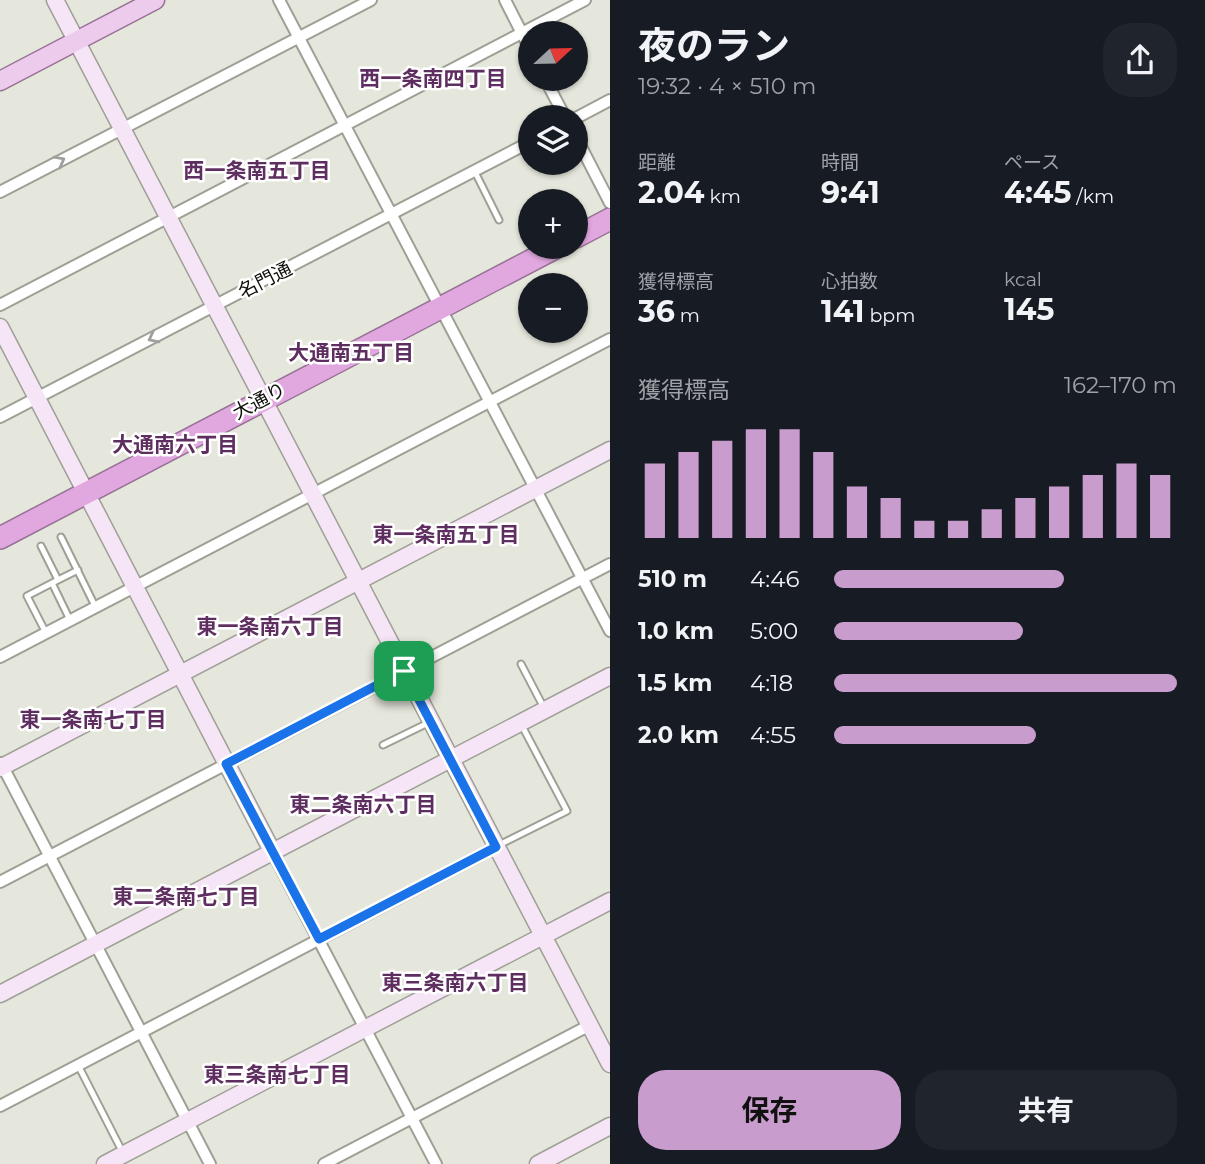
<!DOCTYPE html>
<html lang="ja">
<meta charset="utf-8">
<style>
body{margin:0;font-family:Montserrat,"Noto Sans JP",sans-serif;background:#20242c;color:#f1f3f6;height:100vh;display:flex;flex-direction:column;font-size:26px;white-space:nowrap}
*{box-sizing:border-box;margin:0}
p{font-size:23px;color:#9ea1a6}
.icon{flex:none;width:38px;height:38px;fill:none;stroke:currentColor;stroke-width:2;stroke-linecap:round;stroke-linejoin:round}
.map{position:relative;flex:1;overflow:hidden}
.details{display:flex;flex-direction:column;background:#171b24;width:595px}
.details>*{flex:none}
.needle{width:46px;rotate:68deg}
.tools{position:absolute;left:518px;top:21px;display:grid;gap:14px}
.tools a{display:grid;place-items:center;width:70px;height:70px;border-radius:50%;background:#171b24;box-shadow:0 2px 5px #0004;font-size:35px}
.pin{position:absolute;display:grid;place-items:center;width:60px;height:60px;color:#fff;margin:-30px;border-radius:14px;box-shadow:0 4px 10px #0006}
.round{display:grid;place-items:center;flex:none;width:74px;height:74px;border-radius:28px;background:#20242c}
.overview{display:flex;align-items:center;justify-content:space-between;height:119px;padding:0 28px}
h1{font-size:38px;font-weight:700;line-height:52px}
.metrics{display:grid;grid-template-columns:repeat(3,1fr);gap:10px;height:119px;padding:7px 28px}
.metrics div{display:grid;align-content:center}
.metrics b{font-size:30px;font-weight:700}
.metrics small{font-size:19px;font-weight:400}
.metrics p{font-size:19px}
.chart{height:196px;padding:14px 28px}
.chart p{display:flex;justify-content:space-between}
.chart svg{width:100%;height:126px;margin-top:7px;stroke:#c89ccc;stroke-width:6}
.action{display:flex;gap:14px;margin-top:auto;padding:14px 28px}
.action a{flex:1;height:80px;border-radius:28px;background:#c89ccc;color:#111;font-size:28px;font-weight:700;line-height:80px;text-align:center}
.action a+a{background:#20242c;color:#f1f3f6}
ul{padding:0 28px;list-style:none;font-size:23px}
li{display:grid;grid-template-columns:112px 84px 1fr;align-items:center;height:52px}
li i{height:18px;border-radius:9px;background:#c89ccc}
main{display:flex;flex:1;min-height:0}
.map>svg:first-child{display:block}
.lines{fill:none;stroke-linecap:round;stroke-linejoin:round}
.lane-casing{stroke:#9ea096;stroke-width:9}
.street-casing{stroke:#9ea096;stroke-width:14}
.secondary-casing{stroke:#9ea096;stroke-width:19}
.primary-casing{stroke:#977295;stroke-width:21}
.highway-casing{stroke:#977295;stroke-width:24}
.lane{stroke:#fff;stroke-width:5}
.street{stroke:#fff;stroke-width:10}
.secondary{stroke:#f6e5f6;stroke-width:16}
.primary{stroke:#edcbec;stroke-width:18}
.highway{stroke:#e1a8e0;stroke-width:21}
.oneway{stroke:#9f9f9d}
.route-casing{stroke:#fff;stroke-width:14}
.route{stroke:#1a73e8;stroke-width:9}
.labels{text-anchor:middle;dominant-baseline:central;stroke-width:5;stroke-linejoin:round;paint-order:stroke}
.street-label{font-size:19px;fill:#0e0f0b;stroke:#fff}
.neighbourhood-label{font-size:21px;font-weight:bold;fill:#5f2e60;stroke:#fff}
</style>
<main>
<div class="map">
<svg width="610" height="1164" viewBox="0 0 610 1164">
<rect width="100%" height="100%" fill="#e5e7dc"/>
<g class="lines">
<defs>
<path id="lane" d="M475 172 499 220
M61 537 95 606
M41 546 58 580 78 570
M52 583 70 620
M46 633 27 596 58 580
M521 664 544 708
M383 745 430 722
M499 845 567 811 521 724
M78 1065 123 1153"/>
<path id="street" d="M279 0 610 631
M505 0 530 49
M545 79 565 117
M576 118 610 100
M576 137 610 203
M0 192 371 0
M0 305 585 0
M0 417 530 142
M0 657 610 339
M1 763 210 1164
M272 851 436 1164
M0 882 610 564
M0 1106 496 847
M324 1164 590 1025"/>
<path id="secondary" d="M55 0 610 1064
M0 327 272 851
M0 768 610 450
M0 994 610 676
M105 1164 610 901
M538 1164 610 1126"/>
<path id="primary" d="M0 81 155 0"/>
<path id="highway" d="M576 237 610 219
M0 538 557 247"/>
</defs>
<use href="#lane" class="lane-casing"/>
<use href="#street" class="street-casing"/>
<use href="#secondary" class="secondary-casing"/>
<use href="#primary" class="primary-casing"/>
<use href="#highway" class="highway-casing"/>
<use href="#lane" class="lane"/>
<use href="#street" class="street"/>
<use href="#secondary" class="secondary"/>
<use href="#primary" class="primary"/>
<use href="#highway" class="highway"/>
</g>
<defs><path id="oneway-chevron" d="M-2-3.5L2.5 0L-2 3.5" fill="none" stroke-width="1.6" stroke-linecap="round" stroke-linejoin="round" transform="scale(1.75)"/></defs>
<g class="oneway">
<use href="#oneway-chevron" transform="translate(60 161) rotate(-28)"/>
<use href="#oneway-chevron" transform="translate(153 338) rotate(153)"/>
</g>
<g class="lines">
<defs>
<path id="route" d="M404 671 496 847 319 939 226 764Z"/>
</defs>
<use href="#route" class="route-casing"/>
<use href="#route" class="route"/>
</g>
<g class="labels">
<g class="street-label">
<text transform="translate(265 280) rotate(-27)">名門通</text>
<text transform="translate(259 401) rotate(-28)">大通り</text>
</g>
<g class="neighbourhood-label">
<text x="433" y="78">西一条南四丁目</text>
<text x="257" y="170">西一条南五丁目</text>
<text x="351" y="352">大通南五丁目</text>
<text x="175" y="444">大通南六丁目</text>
<text x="446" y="534">東一条南五丁目</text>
<text x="270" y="626">東一条南六丁目</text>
<text x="93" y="719">東一条南七丁目</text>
<text x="363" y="804">東二条南六丁目</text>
<text x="186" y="896">東二条南七丁目</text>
<text x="455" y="982">東三条南六丁目</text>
<text x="277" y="1074">東三条南七丁目</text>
</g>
</g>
</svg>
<div class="tools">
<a><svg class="needle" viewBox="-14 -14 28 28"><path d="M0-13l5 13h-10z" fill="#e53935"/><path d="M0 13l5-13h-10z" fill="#9ea1a6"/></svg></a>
<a><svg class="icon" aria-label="layers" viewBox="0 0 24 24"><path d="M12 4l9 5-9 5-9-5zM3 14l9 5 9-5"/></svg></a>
<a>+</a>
<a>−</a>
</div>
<div class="pin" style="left:404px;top:671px;background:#1e9e55"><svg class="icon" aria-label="arrive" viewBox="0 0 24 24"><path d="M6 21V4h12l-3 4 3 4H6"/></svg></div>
</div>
<section class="details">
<div class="overview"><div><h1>夜のラン</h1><p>19:32 · 4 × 510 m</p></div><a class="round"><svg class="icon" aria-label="share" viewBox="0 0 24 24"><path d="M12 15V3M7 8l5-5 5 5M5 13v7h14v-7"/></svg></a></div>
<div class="metrics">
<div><p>距離</p><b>2.04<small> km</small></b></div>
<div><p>時間</p><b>9:41</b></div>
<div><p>ペース</p><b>4:45<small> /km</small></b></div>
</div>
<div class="metrics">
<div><p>獲得標高</p><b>36<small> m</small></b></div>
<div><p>心拍数</p><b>141<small> bpm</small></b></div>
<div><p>kcal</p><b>145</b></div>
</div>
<div class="chart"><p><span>獲得標高</span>162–170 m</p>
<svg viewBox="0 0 160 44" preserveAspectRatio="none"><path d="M5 44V18M15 44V14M25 44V10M35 44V6M45 44V6M55 44V14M65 44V26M75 44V30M85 44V38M95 44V38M105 44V34M115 44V30M125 44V26M135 44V22M145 44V18M155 44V22"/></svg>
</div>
<ul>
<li><b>510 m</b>4:46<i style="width:67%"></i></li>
<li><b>1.0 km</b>5:00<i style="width:55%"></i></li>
<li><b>1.5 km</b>4:18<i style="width:100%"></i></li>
<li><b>2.0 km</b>4:55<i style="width:59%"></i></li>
</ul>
<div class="action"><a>保存</a><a>共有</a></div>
</section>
</main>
